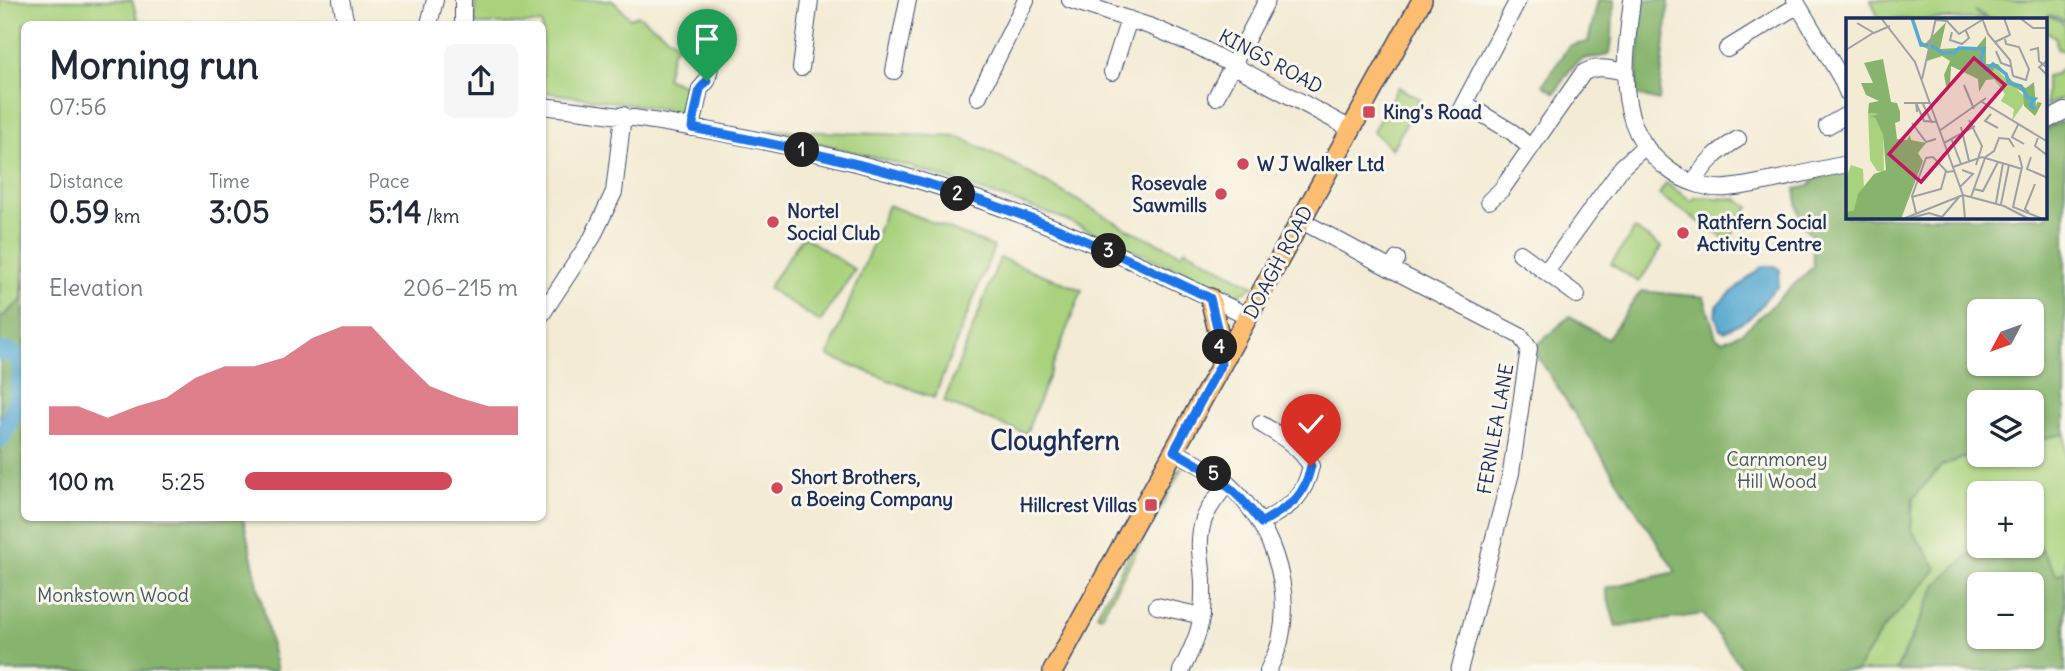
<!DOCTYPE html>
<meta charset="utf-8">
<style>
body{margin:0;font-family:Delius,sans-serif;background:#f6f6f7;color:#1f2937;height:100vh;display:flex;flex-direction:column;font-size:26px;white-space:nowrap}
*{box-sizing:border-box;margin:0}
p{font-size:23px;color:#747a83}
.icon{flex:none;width:38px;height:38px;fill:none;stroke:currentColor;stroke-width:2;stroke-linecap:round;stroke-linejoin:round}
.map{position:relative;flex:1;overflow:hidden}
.panel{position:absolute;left:21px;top:21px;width:525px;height:500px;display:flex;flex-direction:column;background:#fff;border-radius:10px;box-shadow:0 2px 5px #0004}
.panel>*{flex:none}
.needle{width:46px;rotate:229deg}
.buttons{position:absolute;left:1967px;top:299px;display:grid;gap:14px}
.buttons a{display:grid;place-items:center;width:77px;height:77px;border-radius:10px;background:#fff;box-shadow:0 2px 5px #0004;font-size:35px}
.pin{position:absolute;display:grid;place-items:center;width:60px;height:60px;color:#fff;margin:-72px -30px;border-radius:50% 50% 50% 0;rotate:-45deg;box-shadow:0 0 7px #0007}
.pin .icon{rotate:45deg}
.km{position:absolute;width:35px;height:35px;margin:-18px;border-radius:50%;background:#222;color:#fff;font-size:19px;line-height:35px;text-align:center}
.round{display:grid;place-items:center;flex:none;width:74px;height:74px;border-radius:10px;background:#f6f6f7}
.summary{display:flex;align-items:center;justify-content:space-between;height:119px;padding:0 28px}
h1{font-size:38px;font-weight:700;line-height:52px}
.stats{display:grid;grid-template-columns:repeat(3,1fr);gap:10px;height:119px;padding:7px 28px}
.stats div{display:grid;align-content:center}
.stats b{font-size:30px;font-weight:700}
.stats small{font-size:19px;font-weight:400}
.stats p{font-size:19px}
.chart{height:196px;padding:14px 28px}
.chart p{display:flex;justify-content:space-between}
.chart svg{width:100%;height:126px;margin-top:7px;fill:#d1495b;opacity:.7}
ul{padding:0 28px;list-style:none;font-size:23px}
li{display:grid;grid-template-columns:112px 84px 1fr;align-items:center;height:52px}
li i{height:18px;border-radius:9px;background:#d1495b}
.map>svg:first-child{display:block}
.green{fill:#a9d27d;stroke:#62806e;stroke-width:2}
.forest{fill:#86b46c;stroke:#507265;stroke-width:2;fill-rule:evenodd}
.water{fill:#56a9d1;stroke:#386c98;stroke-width:2}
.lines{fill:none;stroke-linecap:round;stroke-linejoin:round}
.river{stroke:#56a9d1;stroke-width:19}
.minor-casing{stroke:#3b4b70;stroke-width:18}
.major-casing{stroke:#3b4b70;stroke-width:22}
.minor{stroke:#fff;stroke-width:16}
.major{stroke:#fcbd6f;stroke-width:19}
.route-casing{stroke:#fff;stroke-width:14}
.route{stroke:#1a73e8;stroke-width:9}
.poi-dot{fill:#d1495b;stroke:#fbf7ec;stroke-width:2.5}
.labels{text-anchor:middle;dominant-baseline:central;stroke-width:6;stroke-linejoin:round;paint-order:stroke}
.street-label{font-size:19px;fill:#1b2f5e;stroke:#fbf7ec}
.poi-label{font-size:19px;font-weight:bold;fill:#1b2f5e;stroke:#fbf7ec;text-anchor:start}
.park-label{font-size:19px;fill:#3e5866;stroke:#fbf7ec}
.district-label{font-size:26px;font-weight:bold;fill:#1b2f5e;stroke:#fbf7ec}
.inset-river{fill:none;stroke:#56a9d1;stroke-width:3.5}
.inset-road{fill:none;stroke:#9da0a5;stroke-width:2}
.view{fill:#c2185b;fill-opacity:0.15;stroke:#c2185b;stroke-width:3.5}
.inset-edge{fill:none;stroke:#1b2f5e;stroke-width:3.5}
</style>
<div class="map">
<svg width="2065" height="671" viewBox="0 0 2065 671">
<rect width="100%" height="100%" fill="#fbf7ec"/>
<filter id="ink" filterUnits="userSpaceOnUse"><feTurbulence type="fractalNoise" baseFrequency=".0143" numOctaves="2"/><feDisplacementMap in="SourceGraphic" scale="14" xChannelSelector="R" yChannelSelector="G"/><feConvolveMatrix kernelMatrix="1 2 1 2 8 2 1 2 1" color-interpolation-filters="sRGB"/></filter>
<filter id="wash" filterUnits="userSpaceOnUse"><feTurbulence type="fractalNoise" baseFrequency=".00686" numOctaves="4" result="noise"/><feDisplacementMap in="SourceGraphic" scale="28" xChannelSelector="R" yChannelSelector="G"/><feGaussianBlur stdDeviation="1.57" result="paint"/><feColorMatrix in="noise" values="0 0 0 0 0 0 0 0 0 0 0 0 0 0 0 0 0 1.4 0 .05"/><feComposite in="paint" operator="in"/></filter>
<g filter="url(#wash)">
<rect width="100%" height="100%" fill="#f3ebd4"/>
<path class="green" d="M0 0H132L139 24H24V265L22 300 0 319Z
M475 0H612L630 18 638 15 678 44 672 52 666 78 690 88 683 112 543 92 542 24H475Z
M1871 0H2065V22L2058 17 2047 15 2059 20 2065 26V51L2057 49 2056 38 2046 31V19H1990L1974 11 1986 19H1879Z
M2065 66V97L2046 106V76L2056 74Z
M1398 87 1420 99 1392 149 1373 131Z
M768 130 959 137 1002 158 1128 229 1182 254 1185 249 1254 286 1236 296 1057 216 915 168Z
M1666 183 1692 201 1696 197 1737 199 1749 207 1728 241 1659 195Z
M888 205 994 247 934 398 828 356Z
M1635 229 1662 247 1639 282 1611 264Z
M803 236 855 270 820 322 768 288Z
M1000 258 1082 290 1026 434 944 402Z
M2065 434V571L2057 575 2032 535V494H1979V546L1937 584 1896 671H1856L1882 630 1937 569 1911 529 1913 498 1942 465 1979 453V455H2032V440Z
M1183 467 1101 616 1097 614 1174 473Z"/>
<path class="forest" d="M1598 0H1615C1611 19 1614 34 1610 53 1601 59 1597 56 1587 58 1572 61 1563 81 1555 93L1543 85 1569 46 1588 42Z
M1644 0H1669L1659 101 1636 95 1641 17Z
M2065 120V434L2032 440V402H1979V453L1942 465 1913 498 1911 529 1937 569 1882 630 1856 671H1744L1703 614 1616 627 1605 588 1676 572 1533 349 1570 316 1607 339 1641 291 1704 297 1716 337 1722 341 1743 332 1813 267 1812 236C1798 224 1798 207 1795 189L1810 186 1813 180C1826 177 1835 171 1848 168V217H2046V129ZM1979 312H2032V364H1979Z
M24 265V518H243L277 671H0V319L22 300Z
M2032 535 2057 575 2065 571V671H1896L1937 584 1979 546H2032ZM2032 584V637H1979V584Z"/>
<path class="water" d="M1763 266H1775L1780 270 1778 287C1768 293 1766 300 1759 308 1751 319 1736 325 1724 331L1720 329 1715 315 1718 304Z"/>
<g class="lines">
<path class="river" d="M0 351C7 352 15 352 19 360 28 376 10 425 0 439"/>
</g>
</g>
<g filter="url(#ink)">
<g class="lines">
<defs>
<path id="minor" d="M341 0 346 24
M1070 0 1152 27 1201 48 1351 129
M1632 0C1625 62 1611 130 1672 172 1686 182 1709 190 1727 188 1768 184 1808 171 1848 164
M1795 0 1841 78 1848 94
M429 24 435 0
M463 24V0
M1727 49 1798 5
M801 68 810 0
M894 71 908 0
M1112 72 1129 19
M978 97 1026 0
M1216 97 1267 0
M1464 103 1512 132 1531 148
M542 106C701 124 861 156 1011 211 1092 241 1170 278 1248 316
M1460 111 1518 0
M2046 121 2065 111
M1827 126 1848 114
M692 128 700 89 707 81 712 58
M1694 183C1705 162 1718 151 1738 139
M1489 201 1502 189 1583 73C1596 65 1610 69 1624 72
M1300 220 1391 269 1397 259
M1520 253 1577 295
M1391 269 1520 336 1529 348 1511 473 1459 671
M1546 272 1622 167 1645 146
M542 314 592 238 614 192 623 115
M1261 424C1281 436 1298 445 1311 466 1303 501 1290 505 1261 523
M1174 451C1192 461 1213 471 1229 485 1271 524 1293 584 1280 641 1278 651 1272 661 1268 671
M1157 606 1202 616
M1181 671C1199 636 1204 621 1203 581 1202 563 1197 544 1202 526 1205 511 1218 496 1227 484"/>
<path id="major" d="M1210 298 1218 331 1221 364
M1053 671 1422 0"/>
</defs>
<use href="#minor" class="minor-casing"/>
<use href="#major" class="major-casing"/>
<use href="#minor" class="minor"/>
<use href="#major" class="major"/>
</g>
</g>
<g class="lines" filter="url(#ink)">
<defs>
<path id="route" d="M707 81 700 89 692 128C800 148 907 173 1010 211 1079 235 1145 267 1210 298L1218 331 1221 364 1174 451C1211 471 1236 488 1261 523 1290 505 1303 501 1311 466"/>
</defs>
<use href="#route" class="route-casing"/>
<use href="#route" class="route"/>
</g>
<g class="poi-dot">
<rect x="1362" y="105" width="14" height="14" rx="3.5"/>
<circle cx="1243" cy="164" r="7"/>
<circle cx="1221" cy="194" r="7"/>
<circle cx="773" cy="222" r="7"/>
<circle cx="1683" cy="233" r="7"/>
<circle cx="777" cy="488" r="7"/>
<rect x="1144" y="498" width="14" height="14" rx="3.5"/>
</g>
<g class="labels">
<g class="street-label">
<text transform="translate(1271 61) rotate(28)">KINGS ROAD</text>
<text transform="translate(1278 262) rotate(-62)">DOAGH ROAD</text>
<text transform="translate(1495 429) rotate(-80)">FERNLEA LANE</text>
</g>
<g class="poi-label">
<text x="1383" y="112">King's Road</text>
<text x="1257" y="164">W J Walker Ltd</text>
<text x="1207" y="183" text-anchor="end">Rosevale<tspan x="1207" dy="22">Sawmills</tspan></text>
<text x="787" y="211">Nortel<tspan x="787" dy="22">Social Club</tspan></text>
<text x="1697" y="222">Rathfern Social<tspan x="1697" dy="22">Activity Centre</tspan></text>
<text x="791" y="477">Short Brothers,<tspan x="791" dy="22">a Boeing Company</tspan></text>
<text x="1137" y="505" text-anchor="end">Hillcrest Villas</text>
</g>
<g class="park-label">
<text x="1777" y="459">Carnmoney<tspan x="1777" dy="22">Hill Wood</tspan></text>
<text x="113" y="595">Monkstown Wood</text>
</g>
<g class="district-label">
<text x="1055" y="440">Cloughfern</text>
</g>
</g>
<g transform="translate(1846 18)">
<rect width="201" height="201" fill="#f3ebd4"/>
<path d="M149 50 181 81 166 103 168 91 155 83 159 76 144 56ZM22 95 32 96 24 99 29 100 37 117 38 154 31 153 24 142ZM5 147 17 151 18 171 8 192 0 194V160Z" fill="#a9d27d"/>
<path d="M100 4 94 31 131 29 140 18V46H152L166 63 180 70 188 64 190 89 191 84 196 85 189 98 178 88 177 74 160 65 159 57 149 50 144 56 149 61 140 62 133 74 132 61 105 48 104 67 100 68 98 57 104 43 96 38 81 43 82 31 75 28 72 20 79 26ZM37 41 45 84 51 85 54 94V103L49 105 51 121 61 122 64 117 65 122 80 125 72 135 77 143 55 201H0V194L8 192 12 176 28 156 40 152 37 117 29 100 23 99 32 96 22 95 23 85 33 83 20 77 15 65H27L18 45Z" fill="#86b46c"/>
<path class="inset-river" d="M66 0 75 27H82M84 27 97 35H108L113 30 138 31 135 41 140 52 147 46 160 56 163 65 175 68 182 80 189 81 184 87 189 91"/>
<path class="inset-road" d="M35 0 69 44 117 177M136 0 142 16 164 42 167 58M174 0 187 10H202M90 2 101 3 113 16 136 2M11 5 28 15 44 8M106 14 104 22 116 26 123 20 120 13M159 21 160 26 173 29 183 51 180 62 167 58M149 24 164 17 158 0M0 32 27 15M184 32 192 30 193 43 200 49M150 33 155 45 166 49M202 42 193 49 202 58M76 61 90 0M118 67 128 91M136 84 202 124M58 85H83M77 86 86 105M71 94 70 85 78 103 90 104M145 96 139 103 152 110M123 102 136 128 130 147M66 105 80 124 90 121M172 107 166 119 178 126M115 109 123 143M93 113 140 80M105 120 115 146M192 120 189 128 202 138M98 125 129 108M173 137 176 149 167 189 197 201M185 139 181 151 202 160M138 140 148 133 153 120 163 121 168 129M107 149 136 139 176 151M114 169 127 156 116 152M127 171 137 173 152 144M117 177 158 188 183 201M117 178 119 201M66 179 95 171 100 153M125 179 139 140M150 185 157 145M155 186 163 147M183 194 179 191 189 166M70 195 66 178 80 140 87 139 101 154 108 153M65 200 83 195 96 199 113 179M57 201 117 177"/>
<path class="view" d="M128 40 159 67 75 164 43 136Z"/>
<rect width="201" height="201" class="inset-edge"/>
</g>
</svg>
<div class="buttons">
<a><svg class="needle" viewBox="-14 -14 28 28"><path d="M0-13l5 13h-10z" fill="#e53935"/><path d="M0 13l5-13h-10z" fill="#747a83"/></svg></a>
<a><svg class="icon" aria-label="layers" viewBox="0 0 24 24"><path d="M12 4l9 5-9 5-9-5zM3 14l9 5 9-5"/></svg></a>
<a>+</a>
<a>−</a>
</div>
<div class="pin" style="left:707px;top:81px;background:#1e9e55"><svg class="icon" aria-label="arrive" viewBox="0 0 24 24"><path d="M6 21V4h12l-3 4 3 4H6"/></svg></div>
<div class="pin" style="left:1311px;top:466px;background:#d93025"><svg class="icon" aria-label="check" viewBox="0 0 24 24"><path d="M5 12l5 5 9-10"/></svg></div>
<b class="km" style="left:802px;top:150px">1</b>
<b class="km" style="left:958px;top:194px">2</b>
<b class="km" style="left:1109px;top:251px">3</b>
<b class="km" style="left:1220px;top:347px">4</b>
<b class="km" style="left:1214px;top:474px">5</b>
<section class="panel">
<div class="summary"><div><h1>Morning run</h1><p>07:56</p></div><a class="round"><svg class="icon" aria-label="share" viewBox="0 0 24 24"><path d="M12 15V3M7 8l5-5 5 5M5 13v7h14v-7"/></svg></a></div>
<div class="stats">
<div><p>Distance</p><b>0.59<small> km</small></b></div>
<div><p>Time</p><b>3:05</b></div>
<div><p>Pace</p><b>5:14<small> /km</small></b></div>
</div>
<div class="chart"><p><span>Elevation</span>206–215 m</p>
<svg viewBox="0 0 160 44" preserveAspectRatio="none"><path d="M0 44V34L10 34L20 38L30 34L40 31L50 24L60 20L70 20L80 17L90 10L100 6L110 6L120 17L130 27L140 31L150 34L160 34V44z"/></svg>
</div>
<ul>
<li><b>100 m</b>5:25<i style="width:76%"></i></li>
</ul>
</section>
</div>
